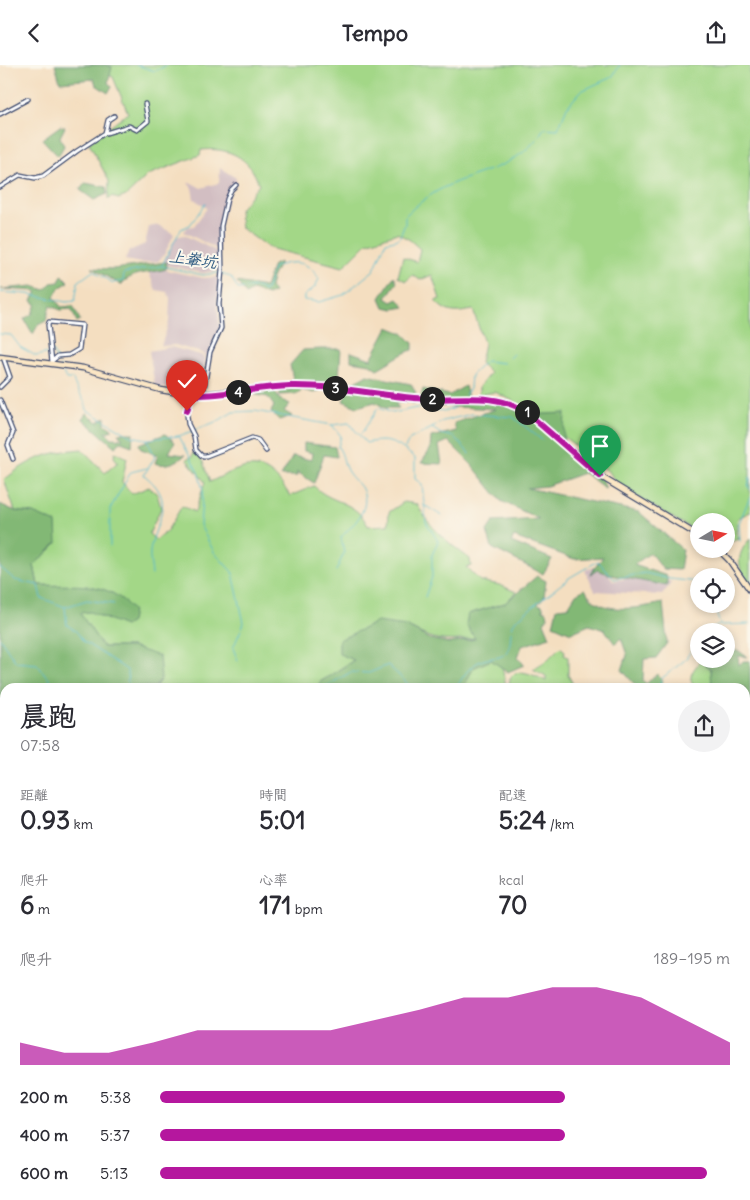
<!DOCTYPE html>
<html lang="zh-TW">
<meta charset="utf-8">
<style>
body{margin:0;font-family:Delius,"LXGW WenKai TC",sans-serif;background:#f2f2f3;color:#2b2b33;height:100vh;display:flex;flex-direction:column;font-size:19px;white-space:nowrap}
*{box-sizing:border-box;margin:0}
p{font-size:16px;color:#7c7c81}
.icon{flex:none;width:28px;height:28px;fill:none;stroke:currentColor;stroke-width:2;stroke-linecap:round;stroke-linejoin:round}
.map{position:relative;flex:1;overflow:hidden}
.panel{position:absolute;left:0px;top:618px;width:750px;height:518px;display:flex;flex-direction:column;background:#fff;border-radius:15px 15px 0 0;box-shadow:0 2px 8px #0003}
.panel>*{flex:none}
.needle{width:32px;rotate:80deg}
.buttons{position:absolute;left:690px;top:448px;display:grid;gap:10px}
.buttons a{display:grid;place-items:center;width:45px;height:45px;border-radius:50%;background:#fff;box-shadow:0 2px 8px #0003;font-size:25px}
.pin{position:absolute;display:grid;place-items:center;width:42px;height:42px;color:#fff;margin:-51px -21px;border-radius:50% 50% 50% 0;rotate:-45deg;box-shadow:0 0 5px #0007}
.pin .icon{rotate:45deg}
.km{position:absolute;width:25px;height:25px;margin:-12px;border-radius:50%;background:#222;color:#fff;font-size:14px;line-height:25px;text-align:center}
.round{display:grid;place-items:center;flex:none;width:52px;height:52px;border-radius:26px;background:#f2f2f3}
.summary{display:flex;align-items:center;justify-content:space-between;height:85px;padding:0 20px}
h1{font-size:28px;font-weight:800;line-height:38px}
.figures{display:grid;grid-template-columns:repeat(3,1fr);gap:8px;height:85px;padding:5px 20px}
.figures div{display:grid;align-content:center}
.figures b{font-size:25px;font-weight:800}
.figures small{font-size:14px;font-weight:400}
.figures p{font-size:14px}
.chart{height:140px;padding:10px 20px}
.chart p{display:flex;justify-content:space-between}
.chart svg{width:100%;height:90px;margin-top:5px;fill:#b5179e;opacity:.7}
ul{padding:0 20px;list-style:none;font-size:16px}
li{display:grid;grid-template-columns:80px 60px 1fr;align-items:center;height:38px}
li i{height:12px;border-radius:6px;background:#b5179e}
header{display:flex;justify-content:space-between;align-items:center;height:65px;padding:0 20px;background:#fff;font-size:22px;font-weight:800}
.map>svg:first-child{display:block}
.industrial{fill:#d2bec2}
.green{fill:#a3d787;stroke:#5f8372}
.forest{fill:#82b874;stroke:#4e7469}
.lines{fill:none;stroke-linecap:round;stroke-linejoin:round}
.stream{stroke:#52bacf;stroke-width:1}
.street-casing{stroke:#3c496d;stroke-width:5.5}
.secondary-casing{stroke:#3c496d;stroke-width:7}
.street{stroke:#fff;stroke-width:3}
.secondary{stroke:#fbe6c4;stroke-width:4.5}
.route-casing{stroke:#fff;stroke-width:10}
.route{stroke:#b5179e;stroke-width:6}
.labels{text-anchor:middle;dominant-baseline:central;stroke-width:4;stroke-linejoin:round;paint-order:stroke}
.water-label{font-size:16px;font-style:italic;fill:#2c5980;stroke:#fbf7ec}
</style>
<header><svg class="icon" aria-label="back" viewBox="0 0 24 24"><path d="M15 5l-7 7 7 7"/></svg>Tempo<svg class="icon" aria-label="share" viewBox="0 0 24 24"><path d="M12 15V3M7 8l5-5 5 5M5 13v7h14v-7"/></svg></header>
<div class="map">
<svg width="750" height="1135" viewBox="0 0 750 1135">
<rect width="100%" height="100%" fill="#fbf7ec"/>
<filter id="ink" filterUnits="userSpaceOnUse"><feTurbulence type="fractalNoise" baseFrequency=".02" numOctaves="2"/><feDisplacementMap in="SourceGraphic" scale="10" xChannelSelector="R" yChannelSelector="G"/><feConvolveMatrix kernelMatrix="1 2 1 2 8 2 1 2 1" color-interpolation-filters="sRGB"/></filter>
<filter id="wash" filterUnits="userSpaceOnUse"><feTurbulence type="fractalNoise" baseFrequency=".0096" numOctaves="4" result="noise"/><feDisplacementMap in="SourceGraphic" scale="20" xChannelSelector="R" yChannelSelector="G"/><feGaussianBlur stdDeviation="1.12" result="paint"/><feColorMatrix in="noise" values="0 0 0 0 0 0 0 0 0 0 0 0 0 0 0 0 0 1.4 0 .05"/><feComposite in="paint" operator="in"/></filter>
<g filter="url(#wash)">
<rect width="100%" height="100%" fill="#f4dec0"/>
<path class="industrial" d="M220 103 236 113V118L230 125 220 161 219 185 184 167 187 162 194 161 207 143 194 134 192 123 188 118H192L201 123 219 118Z
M158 160 174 169 164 190 158 196 141 198 125 195 129 186 145 179 149 162Z
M184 170 220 188V205L203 208 162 199 176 172Z
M161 204 203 213 220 212 217 239 220 263 207 293 202 288 175 280 161 281 169 257 170 233 167 227 156 225 148 206Z
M171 282 201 290 205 294 202 327H183L155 321 149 286Z
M602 500 613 516 640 511 672 517 662 530 595 526 585 505Z"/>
<path class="green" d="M86 0H750V447L738 453 736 468 740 474 726 478V456H699V468L618 421 610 408 527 343 495 327 479 330V322L490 308 480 298 484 278 473 245C456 248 448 250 435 236L440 234 432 210 420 215 413 210 406 216 398 212 403 192 417 197 420 184 410 175 397 168 367 178 343 202 269 183 241 163 239 146 259 119C249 92 229 82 201 85L200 90 148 110 126 131 118 134 112 131 108 135 109 116 89 78 128 48 113 12Z
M82 384 105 408 118 397 114 392 115 387 127 393 122 417 132 429 149 422 157 429 161 443 149 469 156 475 167 466 182 441 195 447 205 417 186 394 192 392 195 385 203 397 210 417C248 398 265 391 290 431L314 421C331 439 356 435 368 461L388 460 389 447 404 437 417 439C429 463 449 478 470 494L471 501 466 502 480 516 500 520 516 527 505 538 468 549 475 573C444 578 434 576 406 561L320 617 318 622H155L161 614 132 582H103L79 548 90 546 108 555 66 521 38 520 34 500 57 478 33 448 15 446 4 415C31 393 48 387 82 384Z
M750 474V518C736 503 736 489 750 474Z
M560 582 565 586 564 590 568 592V610L573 619 571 622H509C509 597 534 610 546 616V611L533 604 546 596Z
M491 595 502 602 506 621 464 622 473 603Z
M700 596 711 604 712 622H694C687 611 693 606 700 596Z
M0 634 5 640V781L0 795Z
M0 844 5 850V905L0 900Z
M5 1086V1130H242L244 1135H0V1087Z"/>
<path class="forest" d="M55 0H106L112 2 108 18 112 21 108 28 96 20 94 14 60 17Z
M60 61 65 62 60 72 64 81 58 91 42 74Z
M85 118 106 122 107 129 94 135 80 125Z
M167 197 166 204C150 209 132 206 121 220L92 203 113 204Z
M280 197 272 213 270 222 274 227 268 230 252 225 246 229 237 217 265 222 273 200Z
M62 210 69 217 59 223 54 232 61 242 73 241 80 255 77 257 71 244 61 245 50 241 46 256 38 260 33 269 24 254 32 249 36 239 32 236 37 226 1 224 33 221 45 225 51 218 59 217Z
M394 211 397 217 386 233 392 237 398 234 405 242 394 244 384 242 380 233Z
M388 262 403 268 413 278V285C405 286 387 299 377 304L370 299 351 296V287L371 294Z
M321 284H341L339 313 344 318H354L367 310 411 319 416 328 413 329 414 339 410 337 395 338 399 343H385L375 337 357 342 343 336 349 324 331 320 314 328 302 325 296 329 279 330 283 320 290 326 293 314 290 300 303 285Z
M465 321 469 337 501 338 525 350 565 348 563 387 590 385 606 424 584 408 547 421 527 423 639 447 683 485 680 505 663 504 650 488 634 500 667 511V521L611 510 598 505 590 509 603 492 574 494 514 472 511 477 552 494 543 509 492 483 487 466 493 457 539 454 501 436 472 400 448 376 439 380 442 399 421 398 430 385 431 372 456 366 454 358 496 344 419 340 423 324 450 330Z
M275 326 279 334 290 339 284 346 292 351 279 355 271 347 274 341 268 332 252 329Z
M86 348 98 357 105 352V359L113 365 105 367 112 373 123 374 118 368H133L132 381 121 377 115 382 83 354Z
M165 369 175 377 169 388 185 390C178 397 166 402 155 398L158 390 141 384 139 379Z
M304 378 335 382 337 392 324 390 314 418 297 407V411H281L293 391 311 395 312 388 304 386Z
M0 439 15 446 33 448 56 458 57 478 34 500 38 520C75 522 108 513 133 546L131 557 125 561 90 547 80 548 103 582H132L159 591 161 614 155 622H5V640L0 634Z
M537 511 546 516 544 532 538 539 543 541V545L547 547 548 552 544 557 550 572 522 581 518 592 524 600 508 607 491 595 473 603 464 622H318L320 617 354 595 339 589V575L377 557 406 561 430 574 449 578 475 574 466 559 468 549 505 538Z
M585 524C598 552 639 543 663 538L667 578 656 593 644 594 643 615 646 619 657 609 663 616 660 622H637L622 605 627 590 621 573 615 579 605 565 589 560 571 568 553 560 557 543 568 542 576 529Z
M726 585 739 586 747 592 738 591 739 600 743 596H750V649L745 655V622H712L711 604 700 596V594H726Z
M750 682V819H745V688Z
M5 781V850L0 844V795Z
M750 830V1135H244L242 1130H745V971L747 964 745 963V852Z
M0 900 5 905V1086L0 1087Z"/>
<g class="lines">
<path class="stream" d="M136 0 155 6 168 0
M162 200 181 164 190 160 205 139
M0 227 28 229 66 237 75 236 78 217 93 206 113 218 123 216 124 208 161 201 203 210 217 208 231 212 238 224 257 222 265 226C270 218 270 210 274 202 294 195 308 195 319 214L315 222 304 231V235L319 237 343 230 374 205 386 177 399 174 405 159V151C416 140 429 130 443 123 481 104 520 104 544 63L558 64 567 42 581 26 612 12 620 0
M0 269 11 270 20 282 36 291 53 287 58 297
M60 301 66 314H73C76 327 85 332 87 345L131 371 147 374 155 392 144 410C179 437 154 456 150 487 149 494 152 503 152 510
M465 330 470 324 471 310 486 296 504 298 513 289
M332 360 349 358 366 378C389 373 397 378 415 393V414L422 419 426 457 438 476 432 490V512L425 532
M432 363 443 356 472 349 513 352 542 375
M361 369 378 343 393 348 416 343 446 346 455 343
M179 371 218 356 233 347 255 346 332 360 341 371 338 382C344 390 343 399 348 407 352 413 357 417 361 422 373 443 354 459 341 472L344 488 336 506
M147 374 179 371 198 407 203 425 200 460 214 487 233 508 244 558 233 583 238 596
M405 383 410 374 432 363 441 369 454 372 470 389
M750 412 748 422 750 424
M424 440 442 451
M740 476 739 458 750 432
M110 481V444L131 407 147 403
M0 502 15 515 38 520 41 533 65 542 87 535 114 539
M713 539 720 559
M65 542 67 560 76 566 83 576 127 605 128 622
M704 566 720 560 750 559
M0 573 16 597 37 599 55 622
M325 622 351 607 369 608 388 600 411 622
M457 622C464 609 472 597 487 594 494 592 500 594 506 588 514 578 507 565 516 555L569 513 598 496 614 514 645 508 670 514 699 517
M660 622 661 614 685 595 699 573
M0 921 5 967
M745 1005 750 1004
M745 1053 750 1050
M745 1093 750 1085
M127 1130 130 1135
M458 1130 459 1135
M597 1130V1135
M81 1135 83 1130
M271 1135 272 1130
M347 1135 350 1130
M390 1135 392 1130
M436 1135 439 1130
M528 1135 529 1130
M568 1135 569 1130"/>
</g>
</g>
<g filter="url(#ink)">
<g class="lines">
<defs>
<path id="street" d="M0 49 28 34
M106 68 129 61 137 65 148 56 145 39
M0 122 20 110 35 113 43 111 77 86 105 68 108 55 114 51
M52 296 58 291 69 290 79 284 82 260 49 257 48 260 52 297V299
M0 322 10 312 3 292
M191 330 187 350 188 359 194 371 196 385 202 391H206L252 373 258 375 266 386
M203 330 210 287 221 263 219 239 222 205 221 161 227 134 231 125 236 120
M0 335 13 368 8 380 13 394"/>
<path id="secondary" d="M0 292 83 303 161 325 191 330 278 322 321 321 415 333 487 334 506 337 532 351 603 413 699 471
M718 484 729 495 750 525"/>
</defs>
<use href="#street" class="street-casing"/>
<use href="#secondary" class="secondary-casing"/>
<use href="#street" class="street"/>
<use href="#secondary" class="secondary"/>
</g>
</g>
<g class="lines" filter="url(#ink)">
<defs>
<path id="route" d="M187 346 191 330C224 331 257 322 290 321 331 320 373 329 414 333 451 337 494 325 526 347L600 411"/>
</defs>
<use href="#route" class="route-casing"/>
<use href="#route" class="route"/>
</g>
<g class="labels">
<g class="water-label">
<text transform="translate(193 194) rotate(8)">上輋坑</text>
</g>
</g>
</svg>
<div class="buttons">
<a><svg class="needle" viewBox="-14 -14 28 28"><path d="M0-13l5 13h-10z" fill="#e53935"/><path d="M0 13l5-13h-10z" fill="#7c7c81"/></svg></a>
<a><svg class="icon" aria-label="locate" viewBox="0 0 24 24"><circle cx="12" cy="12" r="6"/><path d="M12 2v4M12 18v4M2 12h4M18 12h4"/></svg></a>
<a><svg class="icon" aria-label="layers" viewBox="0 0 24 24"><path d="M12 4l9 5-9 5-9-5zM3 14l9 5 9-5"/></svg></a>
</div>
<div class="pin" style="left:600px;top:411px;background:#1e9e55"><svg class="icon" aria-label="arrive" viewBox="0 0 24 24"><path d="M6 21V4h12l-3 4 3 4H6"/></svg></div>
<div class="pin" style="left:187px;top:346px;background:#d93025"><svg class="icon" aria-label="check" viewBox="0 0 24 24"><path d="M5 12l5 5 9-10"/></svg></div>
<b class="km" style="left:527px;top:347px">1</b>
<b class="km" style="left:432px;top:334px">2</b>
<b class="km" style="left:335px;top:323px">3</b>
<b class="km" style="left:238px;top:327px">4</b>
<section class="panel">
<div class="summary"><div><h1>晨跑</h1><p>07:58</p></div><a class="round"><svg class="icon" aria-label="share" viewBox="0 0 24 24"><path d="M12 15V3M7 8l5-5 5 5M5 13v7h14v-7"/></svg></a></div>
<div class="figures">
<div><p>距離</p><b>0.93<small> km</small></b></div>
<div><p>時間</p><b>5:01</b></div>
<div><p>配速</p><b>5:24<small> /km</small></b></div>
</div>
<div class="figures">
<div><p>爬升</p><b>6<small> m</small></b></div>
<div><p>心率</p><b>171<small> bpm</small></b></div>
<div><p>kcal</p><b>70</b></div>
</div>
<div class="chart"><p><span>爬升</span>189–195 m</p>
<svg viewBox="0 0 160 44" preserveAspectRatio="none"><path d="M0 44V33L10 38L20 38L30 33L40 27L50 27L60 27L70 27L80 22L90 17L100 11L110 11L120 6L130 6L140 11L150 22L160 33V44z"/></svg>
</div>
<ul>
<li><b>200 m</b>5:38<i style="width:71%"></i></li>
<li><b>400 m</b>5:37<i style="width:71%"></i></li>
<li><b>600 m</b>5:13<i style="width:96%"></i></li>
</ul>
</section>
</div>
